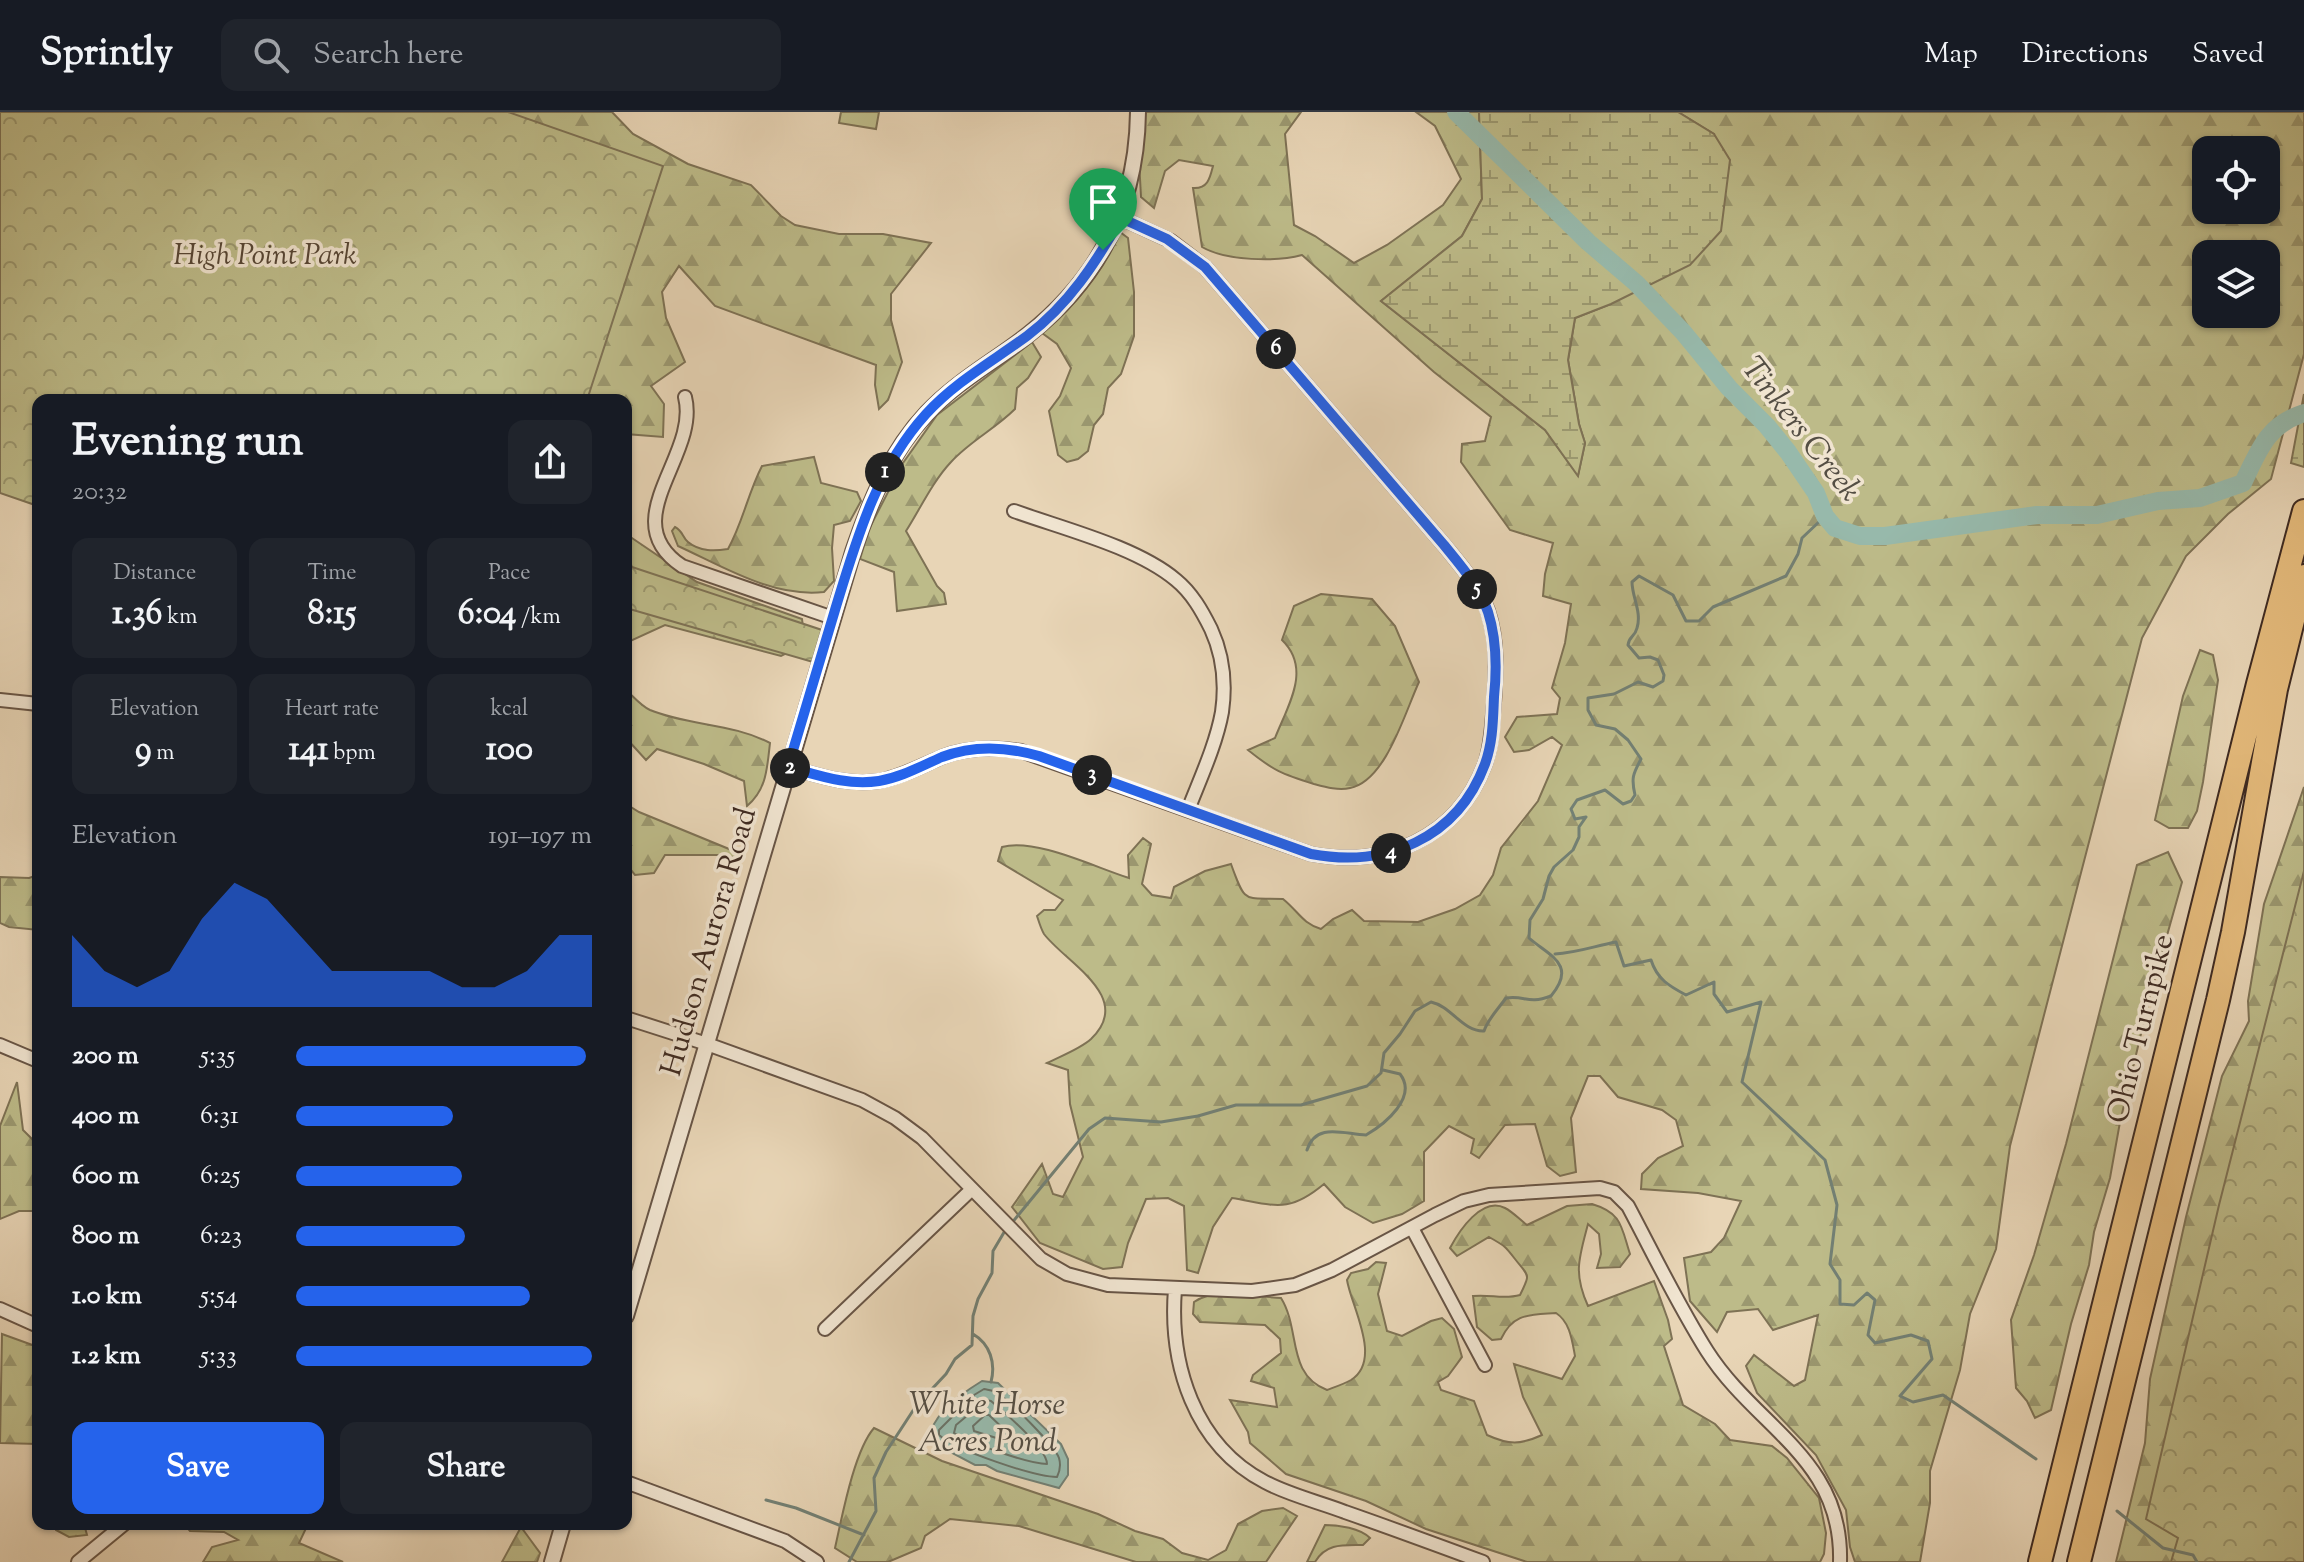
<!DOCTYPE html>
<meta charset="utf-8">
<style>
body{margin:0;font-family:"Sorts Mill Goudy",serif;background:#20242c;color:#f1f3f6;height:100vh;display:flex;flex-direction:column;font-size:30px;white-space:nowrap}
*{box-sizing:border-box;margin:0}
p{font-size:26px;color:#9ea1a6}
.icon{flex:none;width:44px;height:44px;fill:none;stroke:currentColor;stroke-width:2;stroke-linecap:round;stroke-linejoin:round}
.map{position:relative;flex:1;overflow:hidden}
.panel{position:absolute;left:32px;top:282px;width:600px;height:1136px;display:flex;flex-direction:column;background:#171b24;border-radius:16px;box-shadow:0 2px 6px #0004}
.panel>*{flex:none}
.fabs{position:absolute;left:2192px;top:24px;display:grid;gap:16px}
.fabs a{display:grid;place-items:center;width:88px;height:88px;border-radius:16px;background:#171b24;box-shadow:0 2px 6px #0004;font-size:40px}
.pin{position:absolute;display:grid;place-items:center;width:68px;height:68px;color:#fff;margin:-82px -34px;border-radius:50% 50% 50% 0;rotate:-45deg;box-shadow:0 0 8px #0007}
.pin .icon{rotate:45deg}
.km{position:absolute;width:40px;height:40px;margin:-20px;border-radius:50%;background:#222;color:#fff;font-size:22px;line-height:40px;text-align:center}
.round{display:grid;place-items:center;flex:none;width:84px;height:84px;border-radius:16px;background:#20242c}
.overview{display:flex;align-items:center;justify-content:space-between;height:136px;padding:0 40px}
h1{font-size:44px;font-weight:800;line-height:60px}
.stats{display:grid;grid-template-columns:repeat(3,1fr);gap:12px;height:136px;padding:8px 40px}
.stats div{display:grid;align-content:center;border-radius:16px;background:#20242c;text-align:center}
.stats b{font-size:34px;font-weight:800}
.stats small{font-size:22px;font-weight:400}
.stats p{font-size:22px}
.chart{height:224px;padding:16px 40px}
.chart p{display:flex;justify-content:space-between}
.chart svg{width:100%;height:144px;margin-top:8px;fill:#2563eb;opacity:.7}
.primary-button{display:flex;gap:16px;margin-top:auto;padding:16px 40px}
.primary-button a{flex:1;height:92px;border-radius:16px;background:#2563eb;color:#fff;font-size:32px;font-weight:800;line-height:92px;text-align:center}
.primary-button a+a{background:#20242c;color:#f1f3f6}
ul{padding:0 40px;list-style:none;font-size:26px}
li{display:grid;grid-template-columns:128px 96px 1fr;align-items:center;height:60px}
li i{height:20px;border-radius:10px;background:#2563eb}
header{display:flex;align-items:center;gap:48px;box-sizing:border-box;height:112px;padding:0 40px;background:#171b24;border-bottom:2px solid #363941}
header strong{font-size:38px}
nav{display:flex;gap:44px;margin-inline-start:auto;font-size:28px}
.search{width:560px;height:72px;background:#20242c;display:flex;align-items:center;gap:20px;box-sizing:border-box;padding:0 28px;border-radius:16px;color:#9ea1a6;font-size:30px}
.map>svg:first-child{display:block}
.forest{fill:url(#forest-firs);stroke:#7e7255;stroke-width:2;fill-rule:evenodd}
.wetland{fill:url(#wetland-marsh);stroke:#7e7255;stroke-width:2}
.park{fill:url(#park-crowns);stroke:#7e7255;stroke-width:2}
.pitch{fill:#bdbb89;stroke:#7e7255;stroke-width:2}
.water{fill:#97b9ab;stroke:#738074;stroke-width:2}
.lines{fill:none;stroke-linecap:round;stroke-linejoin:round}
.shore{stroke:#6a7266;stroke-width:2}
.stream{stroke:#738074;stroke-width:3}
.river{stroke:#97b9ab;stroke-width:18}
.minor-casing{stroke:#685546;stroke-width:16}
.tertiary-casing{stroke:#685546;stroke-width:18}
.motorway-casing{stroke:#3e2a21;stroke-width:26}
.minor{stroke:#f0e4d0;stroke-width:12}
.tertiary{stroke:#f0e4d0;stroke-width:14}
.motorway{stroke:#e4ba7b;stroke-width:22}
.route-casing{stroke:#fff;stroke-width:16}
.route{stroke:#2563eb;stroke-width:10}
.labels{text-anchor:middle;dominant-baseline:central;stroke-width:7;stroke-linejoin:round;paint-order:stroke}
.park-label{font-size:30px;font-style:italic;fill:#574736;stroke:#f0e4d0}
.street-label{font-size:30px;fill:#3e2a21;stroke:#f0e4d0}
.water-label{font-size:32px;font-style:italic;fill:#544e44;stroke:#f0e4d0}
</style>
<header>
<strong>Sprintly</strong>
<div class="search"><svg class="icon" aria-label="search" viewBox="0 0 24 24"><circle cx="10" cy="10" r="6"/><path d="M15 15l6 6"/></svg>Search here</div>
<nav><a>Map</a><a>Directions</a><a>Saved</a></nav>
</header>
<div class="map">
<svg width="2304" height="1450" viewBox="0 0 2304 1450">
<defs>
<pattern id="forest-firs" width="22" height="20" patternUnits="userSpaceOnUse" patternTransform="scale(2)"><rect width="22" height="20" fill="#bdbb89"/><path d="M5 1l3.5 6h-7zM16 11l3.5 6h-7z" fill="#9b9870"/></pattern>
<pattern id="wetland-marsh" width="20" height="14" patternUnits="userSpaceOnUse" patternTransform="scale(2)"><rect width="20" height="14" fill="#bdbb89"/><path d="M1 5h8M5 5V1M11 12h8M15 12V8" fill="none" stroke="#9b9870"/></pattern>
<pattern id="park-crowns" width="20" height="18" patternUnits="userSpaceOnUse" patternTransform="scale(2)"><rect width="20" height="18" fill="#bdbb89"/><path d="M2 6a3 3 0 1 1 6 0M12 15a3 3 0 1 1 6 0" fill="none" stroke="#9b9870"/></pattern>
</defs>
<rect width="100%" height="100%" fill="#e8d5b6"/>
<filter id="stains"><feTurbulence type="fractalNoise" baseFrequency=".0025" numOctaves="4"/><feColorMatrix values="0 0 0 0 .2 0 0 0 0 .09 0 0 0 0 .02 0 0 0 .5 -.17"/></filter>
<radialGradient id="worn" r=".72"><stop offset=".6" stop-color="#630" stop-opacity="0"/><stop offset="1" stop-color="#630" stop-opacity=".3"/></radialGradient>
<path class="forest" d="M0 0H612L633 22 688 52 751 73 781 104 795 113 839 122H883L931 131 891 182V208L902 250 888 288 879 297 875 273 876 253 715 194 679 154 662 180 666 206 685 250 651 274 664 292 663 325 626 322V288H314Z
M1143 0H1301L1285 22 1294 113 1315 124 1354 151 1387 133 1443 93 1461 67 1435 14 1416 0H1479L1482 87 1462 124 1381 189 1545 318 1578 363 1585 331 1579 312 1568 248 1575 206 1611 192 1714 22 1678 0H2304V242L2271 367 2228 402 2186 444 2142 526 2010 1034 1996 1137 1970 1202 1960 1258 1930 1359V1391L1920 1450H1855L1850 1435 1846 1398 1816 1343 1757 1281 1746 1254 1754 1243 1794 1274 1805 1268 1818 1203 1773 1218 1758 1197 1727 1200 1717 1220 1690 1189 1684 1146 1711 1140 1724 1126 1741 1089 1698 1081 1641 1077 1642 1062 1658 1046 1683 1034 1676 1008 1662 998 1618 985 1600 964H1588L1571 1006 1576 1060 1560 1064 1547 1054 1535 1012 1505 1013 1479 1046 1471 1041 1474 1027 1449 1014 1424 1040V1089L1402 1102 1373 1111 1345 1095 1324 1072C1288 1102 1275 1093 1232 1086L1213 1115 1198 1161 1187 1158 1184 1094 1168 1086 1146 1087 1128 1131 1122 1155 1103 1157 1040 1131 1012 1095 1042 1052 1053 1082 1063 1085 1083 1045 1070 992 1068 958 1047 951C1061 944 1080 937 1091 927 1135 885 1066 851 1044 822 1041 817 1039 810 1037 804L1044 798H1055L1063 788 998 749 1002 735C1036 726 1094 755 1129 766L1128 743 1143 726 1151 732 1142 772 1152 783 1171 786 1174 775 1205 759 1231 752C1246 794 1244 785 1283 787 1299 800 1302 811 1321 817L1333 807 1352 798 1364 809 1418 810 1455 797 1480 783 1493 763 1501 736 1538 689 1562 633 1552 625 1529 638 1514 640 1505 625 1517 605 1557 602 1560 586 1552 576 1565 531 1571 492 1543 484 1545 462 1553 431 1510 418 1461 350 1462 332 1485 329 1491 305 1434 260 1302 143C1276 150 1226 149 1202 135L1193 76C1208 77 1210 66 1213 54L1179 48 1165 59 1154 96 1141 85 1139 48ZM2206 38H2266V98H2206ZM2206 142H2266V202H2206Z
M1120 120 1128 126 1134 180V224L1121 262 1108 276 1103 302 1094 313 1088 339 1078 347 1067 350 1058 343 1049 299 1060 284 1071 256 1057 232 1042 221C1074 196 1104 157 1120 120Z
M1032 230 1041 245 1028 266 1017 276 1015 297C995 317 970 329 951 350 933 369 920 397 906 419L937 474 944 481 946 492 897 499 894 460 860 447 869 417 903 351 937 303Z
M814 345 821 371 857 380 861 389 850 409 834 413 832 436 834 469 824 480C773 486 722 454 678 434L672 419 675 415C683 419 682 425 688 430 700 440 715 439 728 437 743 410 748 381 762 354Z
M626 422 697 470 802 507 805 532 781 544 665 513 626 531Z
M1321 482 1372 487 1395 514 1419 570C1405 600 1386 669 1350 676 1339 679 1325 675 1314 672 1282 662 1274 659 1248 638L1275 626C1288 593 1312 557 1282 528L1294 494Z
M2200 538 2213 543 2218 568 2203 670 2197 699 2188 716H2169L2155 708 2183 584Z
M626 578C633 584 641 594 650 598 689 614 732 611 770 631 767 656 767 677 747 694L744 669 704 652 657 637 646 648 626 626Z
M2304 675V1450H2116L2145 1331 2150 1267 2186 1105 2222 964 2249 909 2248 889 2264 792Z
M626 692 639 700 729 737 741 746 717 743H665L654 761 635 763 626 752Z
M2168 740 2182 770 2150 884 2120 1010 2110 1066 2094 1120 2089 1153 2071 1212 2051 1298 2035 1306 2027 1289 2016 1276 2011 1208 2034 1143 2066 1032 2137 753Z
M38 763V818L9 815 0 811V765L29 766Z
M17 970 23 1018 38 1033V1099H19L0 1107V1014Z
M1592 1092C1622 1101 1621 1114 1630 1142L1620 1155 1597 1156 1601 1142 1599 1122 1588 1112C1579 1146 1573 1161 1588 1194L1654 1169 1668 1208 1672 1227 1664 1234 1683 1293 1715 1312 1730 1328 1772 1334 1787 1346 1819 1386 1826 1421 1824 1442 1820 1450H1527L1426 1417 1366 1389 1286 1362 1250 1331 1248 1320 1230 1288 1277 1295 1274 1276 1251 1269 1253 1263 1281 1241 1280 1227 1265 1213 1200 1210 1193 1202 1194 1190C1216 1175 1255 1185 1281 1186 1301 1218 1286 1262 1327 1278 1335 1275 1344 1272 1351 1268 1383 1248 1351 1194 1347 1168L1351 1161 1368 1157 1376 1150 1386 1151 1378 1182 1387 1219 1402 1224 1431 1209 1442 1206 1454 1217 1462 1245 1448 1264 1438 1270 1441 1278 1474 1289 1487 1323C1509 1333 1520 1333 1542 1323L1523 1285 1514 1252 1562 1267 1575 1244C1572 1228 1570 1210 1556 1201 1529 1203 1513 1201 1501 1227L1492 1228 1477 1215 1473 1184C1491 1182 1503 1188 1520 1183 1531 1161 1529 1165 1515 1147 1505 1134 1505 1134 1489 1125L1457 1144 1450 1136C1459 1119 1482 1084 1505 1096 1513 1100 1520 1108 1527 1113L1567 1094Z
M2 1222 38 1235V1332L0 1331Z
M874 1316 942 1349 1098 1402 1135 1419 1163 1427 1182 1441 1208 1448 1226 1438 1238 1412 1262 1399 1283 1396 1297 1404 1266 1450H1136L1019 1414 950 1407 925 1424 921 1436 888 1450H857L835 1436C842 1405 854 1339 874 1316Z
M54 1412H84L87 1423 69 1425 56 1418Z
M184 1412H308L299 1431 343 1450H203L212 1435 238 1428 224 1420 190 1419Z
M1325 1413C1339 1413 1360 1416 1370 1426L1363 1433C1343 1433 1326 1431 1315 1450H1307Z
M521 1415 540 1441 537 1450H502Z"/>
<path class="wetland" d="M1479 0H1678L1714 22 1730 48 1721 119 1690 153 1611 192 1575 206 1568 248 1579 312 1585 331 1578 364 1545 318 1381 189 1462 124 1482 87Z
M2304 282V355L2291 351Z"/>
<path class="park" d="M0 0H508L663 54 587 288H38V394L0 381Z
M626 453 822 518 813 550 626 496Z
M2304 759V1450H2171L2178 1426 2146 1407 2219 1093Z"/>
<path class="pitch" d="M841 0H879L876 17 839 11Z"/>
<path class="water" d="M982 1269 998 1271 1061 1332 1068 1347V1363L1059 1376 997 1359 986 1353H975L937 1333 930 1325C932 1302 964 1280 982 1269Z"/>
<g class="lines">
<path class="shore" d="M984 1277C989 1278 992 1278 996 1280 1009 1288 1055 1334 1059 1346 1061 1353 1060 1359 1057 1365 1035 1365 955 1338 939 1323V1318L974 1283Z
M986 1288 991 1289C1004 1300 1047 1337 1047 1352 1029 1352 970 1331 954 1321L956 1313Z
M985 1303H989L1010 1323V1328L1006 1329 974 1319 973 1314Z"/>
<path class="stream" d="M1555 842C1576 841 1595 834 1616 830L1624 854 1651 848C1657 867 1669 874 1686 883L1714 870V882L1727 900 1761 890 1742 970 1825 1048 1837 1093 1830 1152 1840 1168V1192L1854 1193 1867 1181 1875 1188 1868 1223 1875 1231 1911 1223 1928 1229 1932 1247 1900 1284 1913 1290 1943 1283 2036 1347
M1307 1038C1316 1010 1343 1022 1366 1023 1385 1012 1418 985 1400 962L1383 958
M1011 1112 1089 1017 1105 1006 1161 1010 1198 1004 1236 993H1301L1367 974 1381 961 1384 941 1400 922 1415 899 1431 890C1451 894 1463 920 1484 919 1488 907 1498 897 1506 886 1526 883 1527 893 1551 884 1578 852 1548 843 1529 826L1530 808 1543 787 1549 764 1554 755 1573 738 1579 725V715L1586 705 1575 707 1571 697 1577 688 1605 678 1623 692 1631 689 1635 683C1631 666 1633 662 1641 647L1628 628 1615 617 1596 613 1588 598V586L1614 582 1638 570 1653 575 1663 569 1664 563 1658 548 1650 545 1639 546 1628 533C1629 524 1635 525 1637 516 1642 500 1632 485 1632 470L1639 464 1673 483 1686 509H1699L1713 495 1786 464 1798 442 1802 426 1821 408
M973 1222C990 1232 996 1251 991 1270
M766 1388 796 1396 864 1423
M2117 1399 2163 1436 2193 1443 2197 1450
M849 1450 876 1399 874 1366 886 1340 916 1294 946 1262 955 1247 972 1233 973 1204 978 1187 992 1161 993 1139 1006 1117"/>
<path class="river" d="M1456 0 1588 130 1636 171 1683 220 1729 276 1767 314 1788 340 1816 381 1825 404 1835 416 1860 424H1885L2037 403H2097L2158 389 2200 386 2243 371C2259 338 2267 313 2304 301"/>
<defs>
<path id="minor" d="M685 285C700 344 613 408 682 454L833 506
M1014 399C1064 417 1137 435 1176 468 1192 481 1202 499 1211 517 1223 543 1226 572 1222 600 1216 633 1200 667 1188 698
M0 588 38 592
M788 655C818 663 847 674 879 669 901 665 921 654 942 645 967 635 995 635 1021 639L1311 742C1385 756 1457 727 1485 652 1492 632 1492 611 1494 591 1496 560 1498 529 1488 499 1479 474 1461 454 1444 433L1205 155 1171 129 1121 106
M626 906 707 932 862 988 895 1006 922 1026 1041 1147 1067 1162 1108 1173 1252 1179 1295 1173 1332 1158 1435 1103 1464 1089 1489 1083 1600 1076 1614 1080 1628 1094C1654 1143 1678 1193 1707 1239 1756 1316 1843 1346 1840 1450
M0 933 38 949
M1412 1116 1485 1253
M1175 1177C1169 1252 1194 1333 1265 1370 1289 1383 1319 1390 1345 1400 1391 1416 1437 1433 1483 1450
M0 1197 38 1214
M825 1217 971 1078
M626 1370 785 1429 817 1450
M78 1450 124 1412"/>
<path id="tertiary" d="M626 1204 853 440C870 390 890 340 927 301 957 269 995 249 1029 222 1101 165 1137 92 1138 0
M552 1450 563 1412"/>
<path id="motorway" d="M2040 1450 2258 572 2304 399
M2079 1450 2218 888 2233 820 2276 577 2304 464"/>
</defs>
<use href="#minor" class="minor-casing"/>
<use href="#tertiary" class="tertiary-casing"/>
<use href="#motorway" class="motorway-casing"/>
<use href="#minor" class="minor"/>
<use href="#tertiary" class="tertiary"/>
<use href="#motorway" class="motorway"/>
</g>
<g class="lines">
<defs>
<path id="route" d="M1121 106 1167 127 1205 155 1444 433C1461 454 1479 474 1488 500 1497 528 1497 556 1494 585 1493 607 1493 630 1485 652 1457 727 1386 756 1311 742L1039 644C1008 635 973 633 942 645 921 654 902 665 879 669 847 674 818 663 788 655 804 603 819 550 835 498 856 429 876 357 926 302 955 270 993 249 1027 224 1068 193 1096 151 1121 106Z"/>
</defs>
<use href="#route" class="route-casing"/>
<use href="#route" class="route"/>
</g>
<g class="labels">
<g class="park-label">
<text x="265" y="144">High Point Park</text>
</g>
<g class="street-label">
<text transform="translate(710 830) rotate(-74)">Hudson Aurora Road</text>
<text transform="translate(2142 917) rotate(-76)">Ohio Turnpike</text>
</g>
<g class="water-label">
<text transform="translate(1800 318) rotate(52)">Tinkers Creek</text>
<text x="987" y="1294">White Horse<tspan x="987" dy="37">Acres Pond</tspan></text>
</g>
</g>
<rect width="100%" height="100%" filter="url(#stains)"/>
<rect width="100%" height="100%" fill="url(#worn)"/>
</svg>
<div class="fabs">
<a><svg class="icon" aria-label="locate" viewBox="0 0 24 24"><circle cx="12" cy="12" r="6"/><path d="M12 2v4M12 18v4M2 12h4M18 12h4"/></svg></a>
<a><svg class="icon" aria-label="layers" viewBox="0 0 24 24"><path d="M12 4l9 5-9 5-9-5zM3 14l9 5 9-5"/></svg></a>
</div>
<div class="pin" style="left:1103px;top:138px;background:#1e9e55"><svg class="icon" aria-label="arrive" viewBox="0 0 24 24"><path d="M6 21V4h12l-3 4 3 4H6"/></svg></div>
<b class="km" style="left:885px;top:360px">1</b>
<b class="km" style="left:790px;top:656px">2</b>
<b class="km" style="left:1092px;top:663px">3</b>
<b class="km" style="left:1391px;top:741px">4</b>
<b class="km" style="left:1477px;top:477px">5</b>
<b class="km" style="left:1276px;top:237px">6</b>
<section class="panel">
<div class="overview"><div><h1>Evening run</h1><p>20:32</p></div><a class="round"><svg class="icon" aria-label="share" viewBox="0 0 24 24"><path d="M12 15V3M7 8l5-5 5 5M5 13v7h14v-7"/></svg></a></div>
<div class="stats">
<div><p>Distance</p><b>1.36<small> km</small></b></div>
<div><p>Time</p><b>8:15</b></div>
<div><p>Pace</p><b>6:04<small> /km</small></b></div>
</div>
<div class="stats">
<div><p>Elevation</p><b>9<small> m</small></b></div>
<div><p>Heart rate</p><b>141<small> bpm</small></b></div>
<div><p>kcal</p><b>100</b></div>
</div>
<div class="chart"><p><span>Elevation</span>191–197 m</p>
<svg viewBox="0 0 160 44" preserveAspectRatio="none"><path d="M0 44V22L10 33L20 38L30 33L40 17L50 6L60 11L70 22L80 33L90 33L100 33L110 33L120 38L130 38L140 33L150 22L160 22V44z"/></svg>
</div>
<ul>
<li><b>200 m</b>5:35<i style="width:98%"></i></li>
<li><b>400 m</b>6:31<i style="width:53%"></i></li>
<li><b>600 m</b>6:25<i style="width:56%"></i></li>
<li><b>800 m</b>6:23<i style="width:57%"></i></li>
<li><b>1.0 km</b>5:54<i style="width:79%"></i></li>
<li><b>1.2 km</b>5:33<i style="width:100%"></i></li>
</ul>
<div class="primary-button"><a>Save</a><a>Share</a></div>
</section>
</div>
